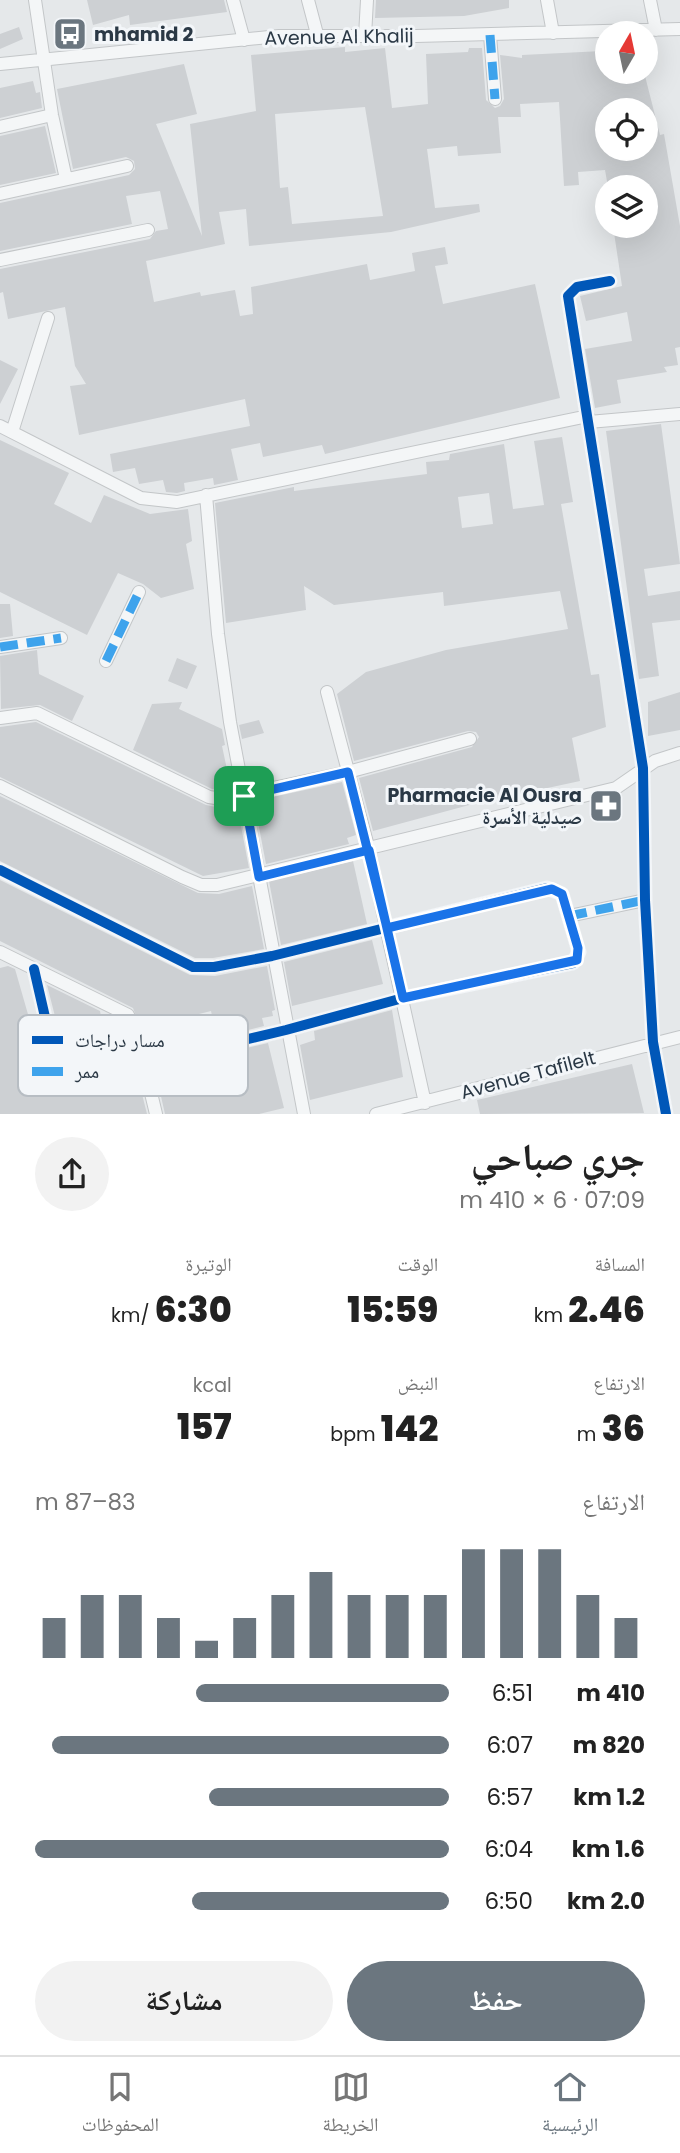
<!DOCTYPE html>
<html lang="ar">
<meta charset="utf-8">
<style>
body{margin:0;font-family:Poppins,"Noto Naskh Arabic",sans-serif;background:#f2f2f2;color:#222;direction:rtl;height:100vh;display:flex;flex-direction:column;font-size:26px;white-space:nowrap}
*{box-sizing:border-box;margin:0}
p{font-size:23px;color:#767676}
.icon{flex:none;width:38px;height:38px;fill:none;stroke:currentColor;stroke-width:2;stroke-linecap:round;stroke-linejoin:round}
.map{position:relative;height:1114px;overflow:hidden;direction:ltr}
.details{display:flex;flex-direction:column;background:#fff;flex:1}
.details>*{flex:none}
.needle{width:46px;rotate:9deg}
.tools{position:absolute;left:595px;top:21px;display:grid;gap:14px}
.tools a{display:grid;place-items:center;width:63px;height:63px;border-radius:50%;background:#fff;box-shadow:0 7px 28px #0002;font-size:35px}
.pin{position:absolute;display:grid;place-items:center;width:60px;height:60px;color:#fff;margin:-30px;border-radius:14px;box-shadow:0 4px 10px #0006}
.round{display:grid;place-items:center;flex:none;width:74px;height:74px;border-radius:37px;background:#f2f2f2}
.summary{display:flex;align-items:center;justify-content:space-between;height:119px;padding:0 35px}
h1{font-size:38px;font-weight:800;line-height:52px}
.stats{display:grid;grid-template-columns:repeat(3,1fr);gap:10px;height:119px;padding:7px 35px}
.stats div{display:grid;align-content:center}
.stats b{font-size:35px;font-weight:800}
.stats small{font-size:19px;font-weight:400}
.stats p{font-size:19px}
.chart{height:196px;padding:14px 35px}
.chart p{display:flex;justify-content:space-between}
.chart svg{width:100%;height:126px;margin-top:7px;stroke:#6b767f;stroke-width:6}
.action{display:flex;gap:14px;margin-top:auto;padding:14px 35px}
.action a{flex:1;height:80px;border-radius:42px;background:#6b767f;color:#fff;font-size:28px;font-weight:800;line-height:80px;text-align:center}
.action a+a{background:#f2f2f2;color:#222}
ul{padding:0 35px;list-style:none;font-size:23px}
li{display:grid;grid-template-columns:112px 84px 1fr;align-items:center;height:52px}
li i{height:18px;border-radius:9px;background:#6b767f}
.tab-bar{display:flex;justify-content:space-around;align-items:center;height:98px;border-top:2px solid #e0e0e0;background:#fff;font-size:19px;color:#767676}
.tab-bar a{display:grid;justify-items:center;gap:4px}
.tab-bar .current{color:#6b767f}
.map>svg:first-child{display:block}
.building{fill:#cdd0d3;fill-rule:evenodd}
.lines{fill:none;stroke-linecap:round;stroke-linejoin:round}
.street-casing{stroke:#c3c6c8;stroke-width:14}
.street{stroke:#f4f6f7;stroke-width:12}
.quiet{stroke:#3ea3ec;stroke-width:9;stroke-dasharray:18 9;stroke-linecap:butt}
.cycleway-casing{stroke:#f3f6f9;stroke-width:15}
.cycleway{stroke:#0057b8;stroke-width:10}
.route-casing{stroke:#fff;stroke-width:14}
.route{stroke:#1a73e8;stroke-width:9}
.labels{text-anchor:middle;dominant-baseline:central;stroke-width:6;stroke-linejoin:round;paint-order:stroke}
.poi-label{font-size:19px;font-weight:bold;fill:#2a3845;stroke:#f3f6f9;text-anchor:start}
.street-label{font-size:19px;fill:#2a3845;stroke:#f3f6f9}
.key{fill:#f3f6f9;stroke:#b7bdc3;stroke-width:2}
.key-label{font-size:19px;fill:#2a3845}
</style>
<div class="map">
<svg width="680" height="1114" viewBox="0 0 680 1114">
<rect width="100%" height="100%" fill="#e5e8ea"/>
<path class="building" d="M87 0H224L227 12 130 25 129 15 93 25Z
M376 0H509V8L464 16 375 18Z
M19 27 23 39 0 49V34Z
M345 47V52L385 48 392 108 428 104 426 54 468 52 469 48H482L486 100 495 108 500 106 504 99 500 55 522 58V55L602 51 603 72H644L660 135 664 134 680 226V347L675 348 678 365 664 367 667 372 617 380 621 403 595 408 585 349 632 341 627 312 586 321 580 296 622 286 613 226H646V187H608L605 170 578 172 579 185 564 186 559 102 520 104 521 117H498L501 153 458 156 457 146 427 149 435 208 479 204 480 212 391 232 249 246 246 209 219 212 225 244 146 261 154 302 200 292 201 296 235 290 240 316 253 314 251 287 367 264 370 280 415 271 412 253 445 247 448 264 435 266 443 304 535 284 560 398 325 454 322 445 263 457 260 443 231 449 238 480 214 485 213 478 184 483 185 491 177 493 166 492 163 480 139 484 135 468 113 472 110 454 250 426 245 399 79 435 70 386 86 384 75 366 65 307 8 319 3 292 0 293V269L150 239 156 231 168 229 160 191 126 196 132 224 0 251V203L129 175 135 169 134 161 126 157 73 169 57 89 184 64 197 114 156 124 202 236 190 124 256 111 251 55ZM365 107 383 216 292 224 288 187 280 188 275 114ZM607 110H646V149H607Z
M33 81 36 93 40 92 42 108 0 118V88Z
M45 126 56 173 0 185V136Z
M0 360 18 369 0 404Z
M661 424 680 564 644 569 648 596 680 591V620L652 623 659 676 639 679 606 431Z
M562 437 573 502 561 504 591 675 599 674 606 727 572 738 580 781 473 804 373 831 359 778 472 747 479 737 476 732 468 731 354 761 337 694 366 672 446 650 568 629 560 591 444 606 443 592 334 605 304 586 306 610 226 623 215 503 294 487V491L427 474 426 462 449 460 450 454 504 444 513 509 544 505 534 441ZM489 493 493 524 462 528 458 497Z
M0 440 69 473 54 504 91 523 104 495 150 514 188 509 192 541 186 544 194 589 161 598 143 584 118 573 87 635 0 592Z
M0 604H10L13 636 0 638Z
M37 650 39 674 84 696 72 721 40 705 1 709 0 656Z
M177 658 197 666 187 689 168 681Z
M680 692V730L648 736V702Z
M182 702 179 709 222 729 225 745 222 746 231 788 212 789 133 750 152 704Z
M259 720 264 733 242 739 239 725Z
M36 722 206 805 221 808 237 805 249 868 203 876 0 777V727Z
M342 782 356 835 347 838 349 844 266 864 254 801Z
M0 796 198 893 219 894 252 886 264 949 213 958H195L0 861Z
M353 861 367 924 281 945 269 881Z
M0 880 190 975 215 976 267 966 275 1010 272 1011 273 1016 262 1018 264 1026 217 1038 211 1011 163 1023 170 1049 150 1053 133 1008 0 941Z
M372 940 383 984 292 1006 284 962Z
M8 966 15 969 42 1063 46 1062 56 1083 74 1090 137 1074 147 1114H0V968Z
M47 985 100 1011 110 1063 69 1071Z
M392 1010 403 1077 310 1100 300 1045 315 1040 314 1031Z
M268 1043 284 1108 259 1114H165L155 1070Z
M632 1064 644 1113 480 1114 477 1100Z"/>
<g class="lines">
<defs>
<path id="street" d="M35 0 52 115 66 179
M233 0 244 40
M308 0 317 34
M547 0 553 33
M650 0 656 30
M490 35 495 99
M365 36 367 0
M0 64 279 36H416L680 29
M0 127 52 115
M0 194 127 166
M0 260 148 230
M610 281 577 287 568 296 643 768 645 900 653 1042 666 1114
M589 422 680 414
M0 426 141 498 177 502 588 416
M12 432 48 318
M206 495 218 634 230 722 304 1114
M0 647 61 638
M106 661 139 592
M327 692 369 850 425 1103
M0 718 37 713 209 797 222 799 348 772 470 739
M0 786 182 877 201 885H217L616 788 655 761 680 753
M0 870 193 967H214L272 956 547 888 562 894 579 952 573 963 403 998 286 1030 72 1081 63 1078 56 1065 34 969
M569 916 645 900
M0 952 128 1015 138 1039 156 1114
M376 1114 680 1037"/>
</defs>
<use href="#street" class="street-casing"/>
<use href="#street" class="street"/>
<path class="quiet" d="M490 35 495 99
M0 647 61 638
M106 661 139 592
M569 916 645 900"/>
<defs>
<path id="cycleway" d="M610 281 577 287 568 296 643 768 645 900 653 1042 666 1114
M0 870 193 967H214L272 956 547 888 562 894 579 952 573 963 403 998 286 1030 72 1081 63 1078 56 1065 34 969"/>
</defs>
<use href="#cycleway" class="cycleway-casing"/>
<use href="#cycleway" class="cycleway"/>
</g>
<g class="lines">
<defs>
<path id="route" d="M244 796 259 877 369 850 403 998 577 960 578 948 562 894 552 889 387 928 348 772 244 796"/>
</defs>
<use href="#route" class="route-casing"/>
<use href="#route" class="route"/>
</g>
<defs>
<symbol id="bus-square" viewBox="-11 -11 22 22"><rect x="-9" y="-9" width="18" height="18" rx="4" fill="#6b767f" stroke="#f3f6f9"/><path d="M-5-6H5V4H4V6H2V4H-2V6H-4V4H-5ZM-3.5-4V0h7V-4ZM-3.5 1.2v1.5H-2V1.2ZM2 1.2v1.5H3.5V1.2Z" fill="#fff"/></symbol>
<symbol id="pharmacy-square" viewBox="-11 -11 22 22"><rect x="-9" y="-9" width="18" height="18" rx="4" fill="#6b767f" stroke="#f3f6f9"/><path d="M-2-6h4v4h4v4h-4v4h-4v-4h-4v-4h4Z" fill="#fff"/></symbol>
</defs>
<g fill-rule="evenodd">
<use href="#bus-square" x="51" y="15" width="38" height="38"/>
<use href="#pharmacy-square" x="587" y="787" width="38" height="38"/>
</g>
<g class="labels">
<g class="poi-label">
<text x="94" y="34">mhamid 2</text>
<text x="582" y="795" text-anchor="end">Pharmacie Al Ousra<tspan x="582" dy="22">صيدلية الأسرة</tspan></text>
</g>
<g class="street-label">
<text transform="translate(339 37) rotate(-1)">Avenue Al Khalij</text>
<text transform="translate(528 1075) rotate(-15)">Avenue Tafilelt</text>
</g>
</g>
<rect x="18" y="1015" width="230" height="81" rx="10" class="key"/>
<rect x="32" y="1036" width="31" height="8" fill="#0057b8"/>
<rect x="32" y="1067" width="31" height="9" fill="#3ea3ec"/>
<g class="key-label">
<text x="75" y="1047">مسار دراجات</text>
<text x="75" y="1078">ممر</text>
</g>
</svg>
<div class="tools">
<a><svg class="needle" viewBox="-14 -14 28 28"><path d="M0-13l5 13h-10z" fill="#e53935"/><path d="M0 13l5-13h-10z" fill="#767676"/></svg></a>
<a><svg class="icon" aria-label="locate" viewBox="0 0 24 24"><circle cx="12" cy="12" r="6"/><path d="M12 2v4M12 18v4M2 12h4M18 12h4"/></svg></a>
<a><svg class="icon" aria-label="layers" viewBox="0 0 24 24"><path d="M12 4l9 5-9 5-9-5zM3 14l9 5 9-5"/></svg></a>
</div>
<div class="pin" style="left:244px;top:796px;background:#1e9e55"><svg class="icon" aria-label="arrive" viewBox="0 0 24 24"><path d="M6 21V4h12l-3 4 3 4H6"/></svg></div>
</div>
<section class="details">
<div class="summary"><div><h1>جري صباحي</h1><p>07:09 · 6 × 410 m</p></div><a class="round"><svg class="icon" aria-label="share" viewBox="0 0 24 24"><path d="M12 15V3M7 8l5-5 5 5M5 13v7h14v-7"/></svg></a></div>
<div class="stats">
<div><p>المسافة</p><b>2.46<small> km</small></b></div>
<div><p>الوقت</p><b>15:59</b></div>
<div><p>الوتيرة</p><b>6:30<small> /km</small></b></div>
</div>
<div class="stats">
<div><p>الارتفاع</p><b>36<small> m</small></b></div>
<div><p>النبض</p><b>142<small> bpm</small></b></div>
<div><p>kcal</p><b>157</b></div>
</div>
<div class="chart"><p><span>الارتفاع</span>83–87 m</p>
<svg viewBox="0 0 160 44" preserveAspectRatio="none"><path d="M5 44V30M15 44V22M25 44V22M35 44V30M45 44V38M55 44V30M65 44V22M75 44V14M85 44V22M95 44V22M105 44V22M115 44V6M125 44V6M135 44V6M145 44V22M155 44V30"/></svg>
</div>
<ul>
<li><b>410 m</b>6:51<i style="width:61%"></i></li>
<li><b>820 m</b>6:07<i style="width:96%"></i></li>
<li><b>1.2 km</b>6:57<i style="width:58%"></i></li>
<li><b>1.6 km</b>6:04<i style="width:100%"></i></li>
<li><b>2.0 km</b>6:50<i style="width:62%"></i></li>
</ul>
<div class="action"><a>حفظ</a><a>مشاركة</a></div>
</section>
<nav class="tab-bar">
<a class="current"><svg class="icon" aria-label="home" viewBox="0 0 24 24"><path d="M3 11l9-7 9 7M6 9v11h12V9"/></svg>الرئيسية</a>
<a><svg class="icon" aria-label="map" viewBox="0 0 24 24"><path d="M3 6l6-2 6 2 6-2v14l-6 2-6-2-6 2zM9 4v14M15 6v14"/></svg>الخريطة</a>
<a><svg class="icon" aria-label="saved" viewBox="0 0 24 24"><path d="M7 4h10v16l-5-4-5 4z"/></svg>المحفوظات</a>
</nav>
